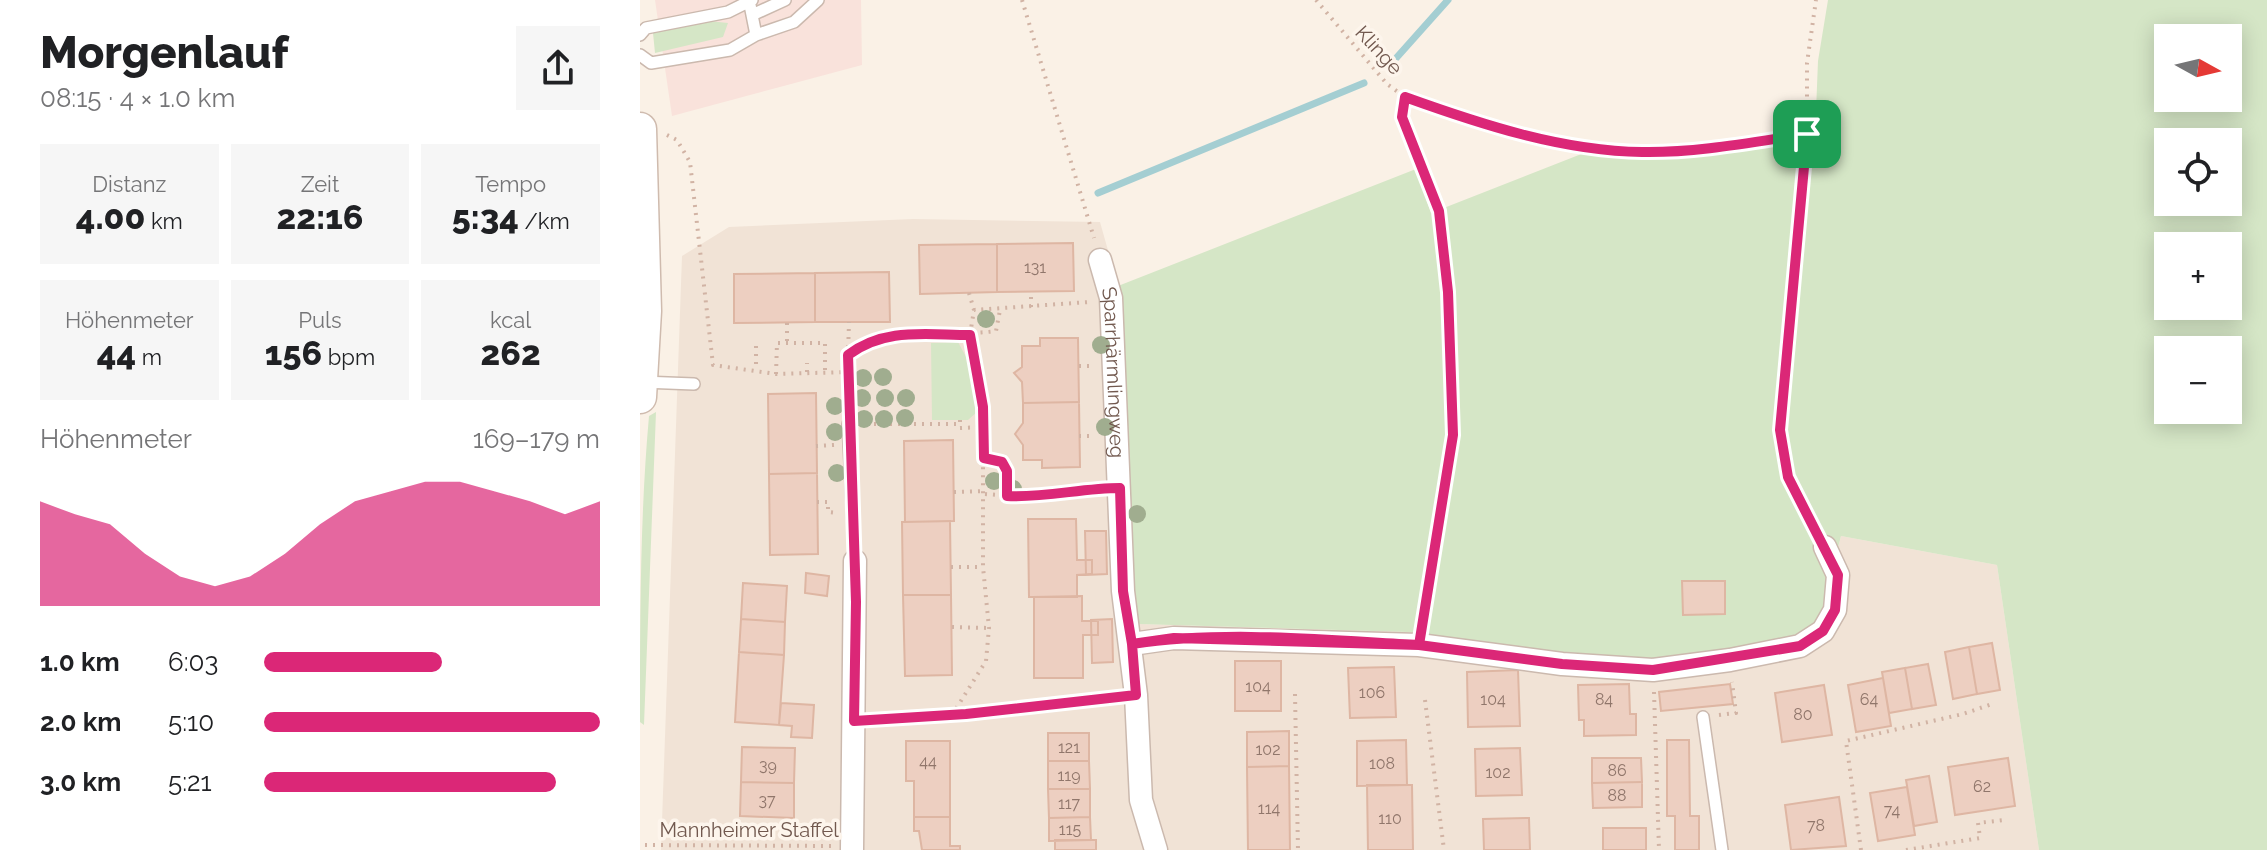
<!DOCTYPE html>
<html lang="de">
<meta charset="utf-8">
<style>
body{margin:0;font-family:Raleway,sans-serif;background:#f6f6f6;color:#202124;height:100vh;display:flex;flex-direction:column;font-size:30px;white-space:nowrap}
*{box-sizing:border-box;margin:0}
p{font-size:26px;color:#757577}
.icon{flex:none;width:44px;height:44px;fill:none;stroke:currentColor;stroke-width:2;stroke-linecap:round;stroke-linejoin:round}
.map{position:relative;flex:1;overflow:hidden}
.sheet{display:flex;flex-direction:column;background:#fff;width:640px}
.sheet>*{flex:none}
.needle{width:52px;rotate:98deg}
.controls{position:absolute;left:1514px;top:24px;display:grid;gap:16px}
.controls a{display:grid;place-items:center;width:88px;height:88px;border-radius:0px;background:#fff;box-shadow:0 4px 20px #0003;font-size:40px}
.pin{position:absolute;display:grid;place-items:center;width:68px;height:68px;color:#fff;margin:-34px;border-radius:16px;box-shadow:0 4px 12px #0006}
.round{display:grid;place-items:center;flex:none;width:84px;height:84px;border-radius:0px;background:#f6f6f6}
.headline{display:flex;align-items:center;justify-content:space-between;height:136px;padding:0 40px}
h1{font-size:44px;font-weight:800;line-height:60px}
.stats{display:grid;grid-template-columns:repeat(3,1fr);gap:12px;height:136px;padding:8px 40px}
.stats div{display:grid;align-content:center;border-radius:0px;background:#f6f6f6;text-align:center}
.stats b{font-size:34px;font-weight:800}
.stats small{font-size:22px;font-weight:400}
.stats p{font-size:22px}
.chart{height:224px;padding:16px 40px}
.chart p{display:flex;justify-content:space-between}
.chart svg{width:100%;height:144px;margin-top:8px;fill:#db2777;opacity:.7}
ul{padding:0 40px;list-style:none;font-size:26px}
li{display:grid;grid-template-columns:128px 96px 1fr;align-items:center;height:60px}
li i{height:20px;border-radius:10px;background:#db2777}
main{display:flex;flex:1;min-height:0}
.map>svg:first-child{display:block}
.residential{fill:#f1e3d6}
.commercial{fill:#f9e2db}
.green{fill:#d5e6c6;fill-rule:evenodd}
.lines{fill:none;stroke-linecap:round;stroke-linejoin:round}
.stream{stroke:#a4ced2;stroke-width:7}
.building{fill:#edcfc1;stroke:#deb6a3;stroke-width:2}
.lane-casing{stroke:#cbb9ae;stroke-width:14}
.street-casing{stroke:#cbb9ae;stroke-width:25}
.secondary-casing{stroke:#cfbbae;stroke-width:35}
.path{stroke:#d1b3a4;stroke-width:4;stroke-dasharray:2 6;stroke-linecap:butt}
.lane{stroke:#fff;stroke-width:11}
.street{stroke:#fff;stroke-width:22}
.secondary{stroke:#fff;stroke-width:32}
.tree{fill:#a0ad8f}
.route-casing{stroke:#fff;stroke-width:16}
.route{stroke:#db2777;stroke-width:10}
.labels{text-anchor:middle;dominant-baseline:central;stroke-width:7;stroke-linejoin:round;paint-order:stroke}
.number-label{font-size:16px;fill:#90766b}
.street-label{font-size:20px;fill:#71584e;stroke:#fdf5ec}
</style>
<main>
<section class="sheet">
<div class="headline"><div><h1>Morgenlauf</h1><p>08:15 · 4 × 1.0 km</p></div><a class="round"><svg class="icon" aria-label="share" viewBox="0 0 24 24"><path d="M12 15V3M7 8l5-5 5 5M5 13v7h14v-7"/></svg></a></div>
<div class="stats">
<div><p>Distanz</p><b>4.00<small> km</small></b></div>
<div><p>Zeit</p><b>22:16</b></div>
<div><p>Tempo</p><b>5:34<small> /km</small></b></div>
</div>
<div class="stats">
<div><p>Höhenmeter</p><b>44<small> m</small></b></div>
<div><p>Puls</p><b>156<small> bpm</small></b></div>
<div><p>kcal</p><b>262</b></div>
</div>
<div class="chart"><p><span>Höhenmeter</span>169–179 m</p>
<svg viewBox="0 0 160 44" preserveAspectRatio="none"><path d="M0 44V12L10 16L20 19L30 28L40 35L50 38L60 35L70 28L80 19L90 12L100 9L110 6L120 6L130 9L140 12L150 16L160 12V44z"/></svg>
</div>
<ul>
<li><b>1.0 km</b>6:03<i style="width:53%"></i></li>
<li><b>2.0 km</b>5:10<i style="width:100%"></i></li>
<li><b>3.0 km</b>5:21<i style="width:87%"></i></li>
</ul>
</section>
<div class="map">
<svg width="1627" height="850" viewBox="0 0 1627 850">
<rect width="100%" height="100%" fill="#faf1e6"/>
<path class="residential" d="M273 219 460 222 478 286 498 624 767 632 787 637 1188 590 1201 536 1357 565 1399 850H21L42 256 89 227Z"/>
<path class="commercial" d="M15 0H221L222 65 32 116Z"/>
<path class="green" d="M1188 0H1627V850H1399L1357 565 1201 536 1180 618 1159 639 1008 664 767 632 498 624 491 590 478 286 776 169 791 213 949 151 1000 157H1055L1175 136 1178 61ZM1528 38H1588V98H1528ZM1528 142H1588V202H1528ZM1528 246H1588V306H1528ZM1528 350H1588V410H1528Z
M69 21 88 23 83 37 15 53 13 33Z
M318 342 332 368 337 412 328 420H292L291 343Z
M16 412 4 725 0 722C0 621 0 516 9 416Z"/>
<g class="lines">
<path class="stream" d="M750 65 808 0
M458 193 724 83"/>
</g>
<path class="building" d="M433 243 434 291 357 292V244Z
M357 244V292L280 294 279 245Z
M249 272 250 322H175V273Z
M175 273V322L94 323V274Z
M400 338H438L439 402 383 403 382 382 374 373 382 367V346H400Z
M176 393 177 473 129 474 128 394Z
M439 402 440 467 402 468V460H383V445L375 434 383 423V403Z
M313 440 314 521 265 522 264 441Z
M177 473 178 554 130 555 129 474Z
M388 519H436L437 560H452V574L437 575V597H389Z
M310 521 311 595H263L262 522Z
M445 531H466L467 574 446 575Z
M166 573 189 576 187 596 165 593Z
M1042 581H1085V614L1043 615Z
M103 583 147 586 145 622 101 619Z
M263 595H311L312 675 265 676Z
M442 596V621H458V635H443V678H394V597Z
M101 619 145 622 144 655 99 652Z
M472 619 473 662 452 663 451 620Z
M1352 643 1360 690 1337 694 1329 647Z
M1329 647 1337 694 1313 699 1305 652Z
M99 652 144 655 139 725 95 722Z
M595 661H641V711H595Z
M1288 664 1296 705 1272 709 1265 668Z
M754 667 756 717 710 718 708 668Z
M1265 668 1272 709 1249 713 1242 672Z
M878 670 880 726 828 727 827 672Z
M1243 678 1251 726 1216 732 1208 685Z
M989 684 990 714H996V735L944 736V720H939L938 685Z
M1090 684 1093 704 1021 711 1019 692Z
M1184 685 1192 735 1142 742 1135 693Z
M141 703 174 705 172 738 151 737 152 726 139 725Z
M649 731V766L607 767V732Z
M408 733H449V761H408Z
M766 740 767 785 717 786V741Z
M1027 740H1049L1050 816H1059V850H1035V816H1027Z
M266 741H310V817H274V781H266Z
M102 747 155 748 154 783 101 782Z
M880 748 882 795 836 796 835 749Z
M952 758H1001L1002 782 952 783Z
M1368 758 1375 806 1315 815 1308 767Z
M408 761H449L450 789H408Z
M649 766 650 850H608L607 767Z
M1289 776 1297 822 1274 826 1266 780Z
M101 782 154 783V818L100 816Z
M1002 782V807L953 808 952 783Z
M727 785H772L773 850H728Z
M1267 787 1275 835 1238 841 1230 793Z
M408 789H450V817L409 818Z
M1199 797 1206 846 1151 850 1145 805Z
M274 817H310V846H320V850H282L279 831H274Z
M450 817 451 840 409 841V818Z
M889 818 890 850H844L843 819Z
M963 828H1006V850H963Z
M415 840H456V850H415Z"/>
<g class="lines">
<defs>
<path id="lane" d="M109 0 116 35
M112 15 145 0
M0 35 6 28 88 12 112 0
M0 55 11 63 90 50 116 35 154 22 178 0
M2 382 54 384
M208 424 215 561
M1063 717 1082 850"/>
<g id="street">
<path id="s1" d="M460 260 471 298 483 591 496 695 501 800 516 850"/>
<path d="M492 644 534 638 779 645 922 664 1013 670 1090 660 1160 646 1183 631 1195 610 1198 575 1185 547"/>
<path d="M212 850 215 561"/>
</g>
<path id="secondary" d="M0 129 5 311 0 397"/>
</defs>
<use href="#lane" class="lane-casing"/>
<use href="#street" class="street-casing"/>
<use href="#secondary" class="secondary-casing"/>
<path class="path" d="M382 0 454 238
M676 0 747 84 765 97 832 121 941 146 1001 152 1053 150 1167 134
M765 97 762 117 799 211 808 292 813 435 783 625
M27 135 37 140 50 162 73 365 136 374 208 372
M329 293 334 310
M391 307V292
M147 323V343
M116 346V370
M208 355 209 322
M439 366H453
M167 372V363
M136 374 137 343H185V372
M208 410V355C252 322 305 338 356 331L360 310
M320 420V428L343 427
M226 424H320
M439 436H453
M176 446 194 445
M344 458 362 462 367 471V496
M314 492 345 491
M345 494 398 498 458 489
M177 502H188V512L197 513
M1175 528 1148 477 1140 430 1167 134V63L1176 0
M311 567H343
M312 627 349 628
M1014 692 1019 850
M655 694 658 850
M785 700 804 850
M312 715 346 661 349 628 343 567V407L330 335 334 310 449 302
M1079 715 1096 713 1092 682
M236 720 326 714 474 697
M5 845 191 846
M1221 850 1206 741 1323 714 1352 704
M1266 850 1340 838 1338 823 1365 820"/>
<use href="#lane" class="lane"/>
<use href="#street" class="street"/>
<use href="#secondary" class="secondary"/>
</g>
<g class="tree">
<circle cx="346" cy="319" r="9"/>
<circle cx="461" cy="345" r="9"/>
<circle cx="243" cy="377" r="9"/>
<circle cx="223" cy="378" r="9"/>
<circle cx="222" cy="398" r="9"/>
<circle cx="245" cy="398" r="9"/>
<circle cx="266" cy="398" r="9"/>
<circle cx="195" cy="406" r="9"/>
<circle cx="265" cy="418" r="9"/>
<circle cx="224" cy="419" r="9"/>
<circle cx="244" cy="419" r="9"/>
<circle cx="465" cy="427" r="9"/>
<circle cx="195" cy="432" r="9"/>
<circle cx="197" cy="473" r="9"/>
<circle cx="354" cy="481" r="9"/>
<circle cx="373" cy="489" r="9"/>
<circle cx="497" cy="514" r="9"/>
</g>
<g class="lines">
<defs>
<path id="route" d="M1167 134 1140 430 1148 477 1198 575 1195 610 1183 631 1160 646 1013 670 922 664 779 645 534 638 492 644 483 591 480 488C442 488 405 498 367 496V471L362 462 344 458 343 407 330 335C286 335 245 327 208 355L216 602 214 721 326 714 496 695 492 644C586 630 684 640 779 645L813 435 808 292 799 211 762 117 765 97C840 124 922 151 1002 152 1057 153 1113 142 1167 134"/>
</defs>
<use href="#route" class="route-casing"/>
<use href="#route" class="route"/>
</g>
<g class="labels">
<g class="number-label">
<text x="395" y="267">131</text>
<text x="618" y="686">104</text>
<text x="732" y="692">106</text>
<text x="853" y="699">104</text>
<text x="964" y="699">84</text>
<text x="1229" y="699">64</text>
<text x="1163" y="714">80</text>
<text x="429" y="747">121</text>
<text x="628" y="749">102</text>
<text x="288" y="761">44</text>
<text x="742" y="763">108</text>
<text x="128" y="765">39</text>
<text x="977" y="770">86</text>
<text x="858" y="772">102</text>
<text x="429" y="775">119</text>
<text x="1342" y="786">62</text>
<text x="977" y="795">88</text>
<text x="127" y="800">37</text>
<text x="429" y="803">117</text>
<text x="629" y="808">114</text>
<text x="1252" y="810">74</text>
<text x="750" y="818">110</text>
<text x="1176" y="825">78</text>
<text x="430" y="829">115</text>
</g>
<g class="street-label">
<text transform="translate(739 50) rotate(47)">Klinge</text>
<text stroke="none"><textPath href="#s1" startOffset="114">Sparrhärmlingweg</textPath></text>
<text x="109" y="830">Mannheimer Staffel</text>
</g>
</g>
</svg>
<div class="controls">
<a><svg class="needle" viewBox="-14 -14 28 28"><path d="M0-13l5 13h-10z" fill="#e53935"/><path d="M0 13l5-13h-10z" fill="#757577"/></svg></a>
<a><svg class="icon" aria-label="locate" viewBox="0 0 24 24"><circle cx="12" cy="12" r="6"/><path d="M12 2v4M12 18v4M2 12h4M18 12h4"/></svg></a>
<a>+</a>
<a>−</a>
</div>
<div class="pin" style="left:1167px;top:134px;background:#1e9e55"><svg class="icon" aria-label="arrive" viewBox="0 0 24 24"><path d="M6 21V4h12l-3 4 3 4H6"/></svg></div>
</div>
</main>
